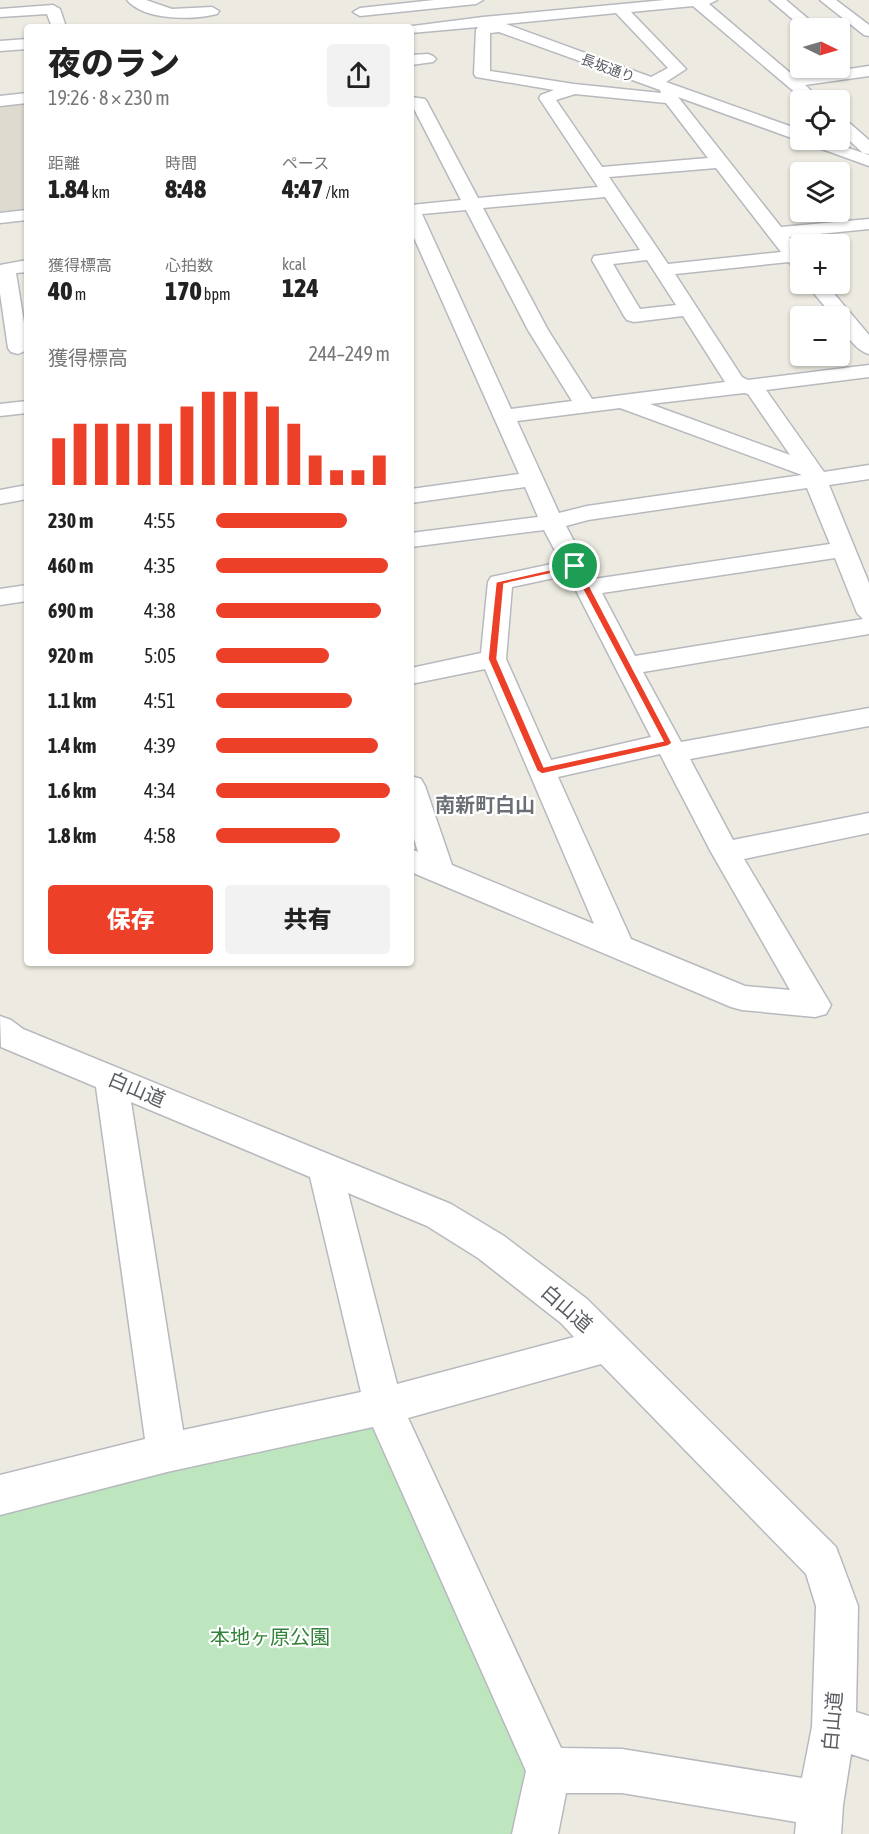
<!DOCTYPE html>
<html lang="ja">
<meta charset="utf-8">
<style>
body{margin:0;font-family:"Asap Condensed","Noto Sans JP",sans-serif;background:#f2f2f2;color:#222;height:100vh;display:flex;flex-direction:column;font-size:22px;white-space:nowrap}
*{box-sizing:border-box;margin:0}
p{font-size:20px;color:#767676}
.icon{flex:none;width:33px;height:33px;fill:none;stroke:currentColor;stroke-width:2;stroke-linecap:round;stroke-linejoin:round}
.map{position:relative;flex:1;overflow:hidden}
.panel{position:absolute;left:24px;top:24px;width:390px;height:942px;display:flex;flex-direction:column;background:#fff;border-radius:6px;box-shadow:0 2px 4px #0004}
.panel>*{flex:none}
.needle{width:39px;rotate:95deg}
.tools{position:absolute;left:790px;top:18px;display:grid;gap:12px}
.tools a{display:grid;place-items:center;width:60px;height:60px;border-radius:6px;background:#fff;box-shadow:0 2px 4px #0004;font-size:30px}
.pin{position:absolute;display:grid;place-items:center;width:51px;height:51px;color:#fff;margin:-26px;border:3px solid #fff;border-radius:50%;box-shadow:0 2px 6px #0007}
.round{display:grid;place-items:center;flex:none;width:63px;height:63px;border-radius:6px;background:#f2f2f2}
.head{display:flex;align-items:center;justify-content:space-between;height:102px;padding:0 24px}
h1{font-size:33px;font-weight:800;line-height:45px}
.stats{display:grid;grid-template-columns:repeat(3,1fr);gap:9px;height:102px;padding:6px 24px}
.stats div{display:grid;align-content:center}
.stats b{font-size:26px;font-weight:800}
.stats small{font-size:16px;font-weight:400}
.stats p{font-size:16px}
.chart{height:168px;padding:12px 24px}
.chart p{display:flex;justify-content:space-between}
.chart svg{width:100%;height:108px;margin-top:6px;stroke:#ec4029;stroke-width:6}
.primary-button{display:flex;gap:12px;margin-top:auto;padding:12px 24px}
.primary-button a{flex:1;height:69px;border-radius:6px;background:#ec4029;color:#fff;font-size:24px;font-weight:800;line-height:69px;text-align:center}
.primary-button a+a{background:#f2f2f2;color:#222}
ul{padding:0 24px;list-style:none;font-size:20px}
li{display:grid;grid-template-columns:96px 72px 1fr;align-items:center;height:45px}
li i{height:15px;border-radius:8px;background:#ec4029}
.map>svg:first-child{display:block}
.education{fill:#dddad0}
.green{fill:#bde6bf}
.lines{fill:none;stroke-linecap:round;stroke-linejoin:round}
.minor-casing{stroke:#b7b9be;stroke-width:3}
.minor{fill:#fff;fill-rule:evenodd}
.route{fill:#ec4029;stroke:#fff;stroke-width:1.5;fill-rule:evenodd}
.labels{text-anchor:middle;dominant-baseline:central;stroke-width:4.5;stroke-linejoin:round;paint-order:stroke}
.far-street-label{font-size:14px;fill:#5a5e63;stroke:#fff}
.quarter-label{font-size:20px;font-weight:bold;fill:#6b6f75;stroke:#fff}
.near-street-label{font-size:20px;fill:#5a5e63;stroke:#fff}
.near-park-label{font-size:20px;fill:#328239;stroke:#fff}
</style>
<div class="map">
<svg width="869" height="1834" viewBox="0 0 869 1834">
<rect width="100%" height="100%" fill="#edebe1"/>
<path class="education" d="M27 104V212L0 215V106Z"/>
<path class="green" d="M383 1406 548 1770 535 1834H0V1500Z"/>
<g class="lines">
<defs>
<path id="minor" d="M127 0H146L172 9 212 7 219 11 217 14C192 20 145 21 127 0Z
M434 0H483L476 4 360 16 353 12 360 8Z
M665 0H717L709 4 795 77 869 66V76L805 85 821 100H804L693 6 631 12 686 69 666 82 801 130V140H825L869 155V166L678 97 781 227 869 219V229L789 237 801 253V271L794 269 789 262 675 274 742 377 748 380 869 365V377L766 390 824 472 869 465V479L829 485 869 583V634L643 672 681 742 869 708V726L690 759 733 840 869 813V833L744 859 831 1005 826 1014 815 1017 742 1010 731 1007 411 872V849L418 852 411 829V776L421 779 425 786 452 865 594 924 485 669 411 684V668L481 653 488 582 491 577 561 562 544 530 411 547V533L538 517 525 487 411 503V489L519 474 411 231V205L461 200 413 107H411V97L425 99 427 102 478 198 598 187 539 98 541 95 554 90 476 77 474 74 476 30 478 27 411 33V27H405L483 17ZM616 13 668 68 651 77 506 24ZM499 32 660 90 661 93 574 84 490 71V33ZM575 94 666 103 708 158 602 167 556 100ZM716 168 781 252 668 264 609 177ZM605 197 640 250 594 256 592 260 624 316 627 320 634 322 683 316 725 382 592 399 548 330 483 208ZM466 210 528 330 572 401 511 409 422 214ZM647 260 676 305 640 309 613 264ZM744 393 748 394 790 455 650 404ZM620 408 802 475 587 506 559 513 517 421ZM807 488 830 544 594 579 566 526 588 520ZM835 558 857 613 863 619 635 656 602 593ZM568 575 651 737 551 760 506 659 512 587ZM660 754 711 852 790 990 745 986 631 939 558 777Z
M770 0H786L819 28H803Z
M820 0H836L869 25V36L864 35Z
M53 5 60 9 66 27H52L47 14 0 17V9Z
M27 39V49L0 51V41Z
M428 54 433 56 436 59 433 62 411 65V55Z
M27 93V103L0 106V96Z
M840 118 846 120 869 140V154L863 153 840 132Z
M27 210V220L0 223V213Z
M27 260V272L16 273 27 341V350L18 354 11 352 8 348 0 293V265Z
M806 284H826L869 335V354C856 351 840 330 840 316H833Z
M27 401V413L0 416V404Z
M27 485V499L0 504V490Z
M27 585V601L0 605V589Z
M0 1016 11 1020 23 1029 451 1204 504 1236 587 1299 836 1547 858 1606 856 1712 869 1716V1760L851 1754 843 1805 841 1834H795L796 1822 622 1793H566L558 1834H512L526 1771 373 1427 167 1472 0 1515V1475L145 1439 96 1087 1 1047ZM131 1102 310 1177 361 1392 183 1430ZM348 1193 427 1226 478 1258 561 1323 574 1337 397 1384ZM601 1364 806 1574 816 1606 812 1727 802 1778 622 1749 561 1748 408 1418Z"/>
</defs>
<use href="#minor" class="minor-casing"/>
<use href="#minor" class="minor"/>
</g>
<path class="route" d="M575 564 579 566 672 743 668 746 542 774 537 771 488 659 496 582ZM572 569 663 741 544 767 497 659 504 584Z"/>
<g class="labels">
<g class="far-street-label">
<text transform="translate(608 68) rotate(20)">長坂通り</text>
</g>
<g class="quarter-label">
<text x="485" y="804">南新町白山</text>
</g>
<g class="near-street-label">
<text transform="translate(137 1089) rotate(23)">白山道</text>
<text transform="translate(567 1308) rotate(41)">白山道</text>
<text transform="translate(832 1721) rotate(-85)">白山道</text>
</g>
<g class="near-park-label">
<text x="270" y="1636">本地ヶ原公園</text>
</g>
</g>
</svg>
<div class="tools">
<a><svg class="needle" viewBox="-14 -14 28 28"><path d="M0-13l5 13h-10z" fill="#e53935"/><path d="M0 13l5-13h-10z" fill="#767676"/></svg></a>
<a><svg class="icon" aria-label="locate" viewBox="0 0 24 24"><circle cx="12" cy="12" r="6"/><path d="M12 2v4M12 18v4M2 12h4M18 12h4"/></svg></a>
<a><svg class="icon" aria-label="layers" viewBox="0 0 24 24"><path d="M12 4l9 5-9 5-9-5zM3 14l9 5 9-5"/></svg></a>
<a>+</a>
<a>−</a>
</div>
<div class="pin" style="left:575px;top:566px;background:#1e9e55"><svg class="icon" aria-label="arrive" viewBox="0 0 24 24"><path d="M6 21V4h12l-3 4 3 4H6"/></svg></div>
<section class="panel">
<div class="head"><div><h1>夜のラン</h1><p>19:26 · 8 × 230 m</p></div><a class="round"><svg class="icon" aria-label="share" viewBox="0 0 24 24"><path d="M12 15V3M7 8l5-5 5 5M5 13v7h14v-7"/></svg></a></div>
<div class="stats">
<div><p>距離</p><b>1.84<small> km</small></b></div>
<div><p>時間</p><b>8:48</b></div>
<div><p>ペース</p><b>4:47<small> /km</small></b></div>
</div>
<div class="stats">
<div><p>獲得標高</p><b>40<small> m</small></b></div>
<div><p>心拍数</p><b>170<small> bpm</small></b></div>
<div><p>kcal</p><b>124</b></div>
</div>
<div class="chart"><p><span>獲得標高</span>244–249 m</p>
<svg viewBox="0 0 160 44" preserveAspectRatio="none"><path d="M5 44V25M15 44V19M25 44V19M35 44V19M45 44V19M55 44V19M65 44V12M75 44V6M85 44V6M95 44V6M105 44V12M115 44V19M125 44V32M135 44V38M145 44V38M155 44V32"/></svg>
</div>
<ul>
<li><b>230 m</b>4:55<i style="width:75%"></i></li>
<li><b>460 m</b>4:35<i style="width:99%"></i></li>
<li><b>690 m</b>4:38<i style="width:95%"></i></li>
<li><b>920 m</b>5:05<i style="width:65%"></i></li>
<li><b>1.1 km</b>4:51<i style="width:78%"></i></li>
<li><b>1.4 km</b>4:39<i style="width:93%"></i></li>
<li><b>1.6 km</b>4:34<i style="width:100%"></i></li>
<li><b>1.8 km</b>4:58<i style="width:71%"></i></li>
</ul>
<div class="primary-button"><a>保存</a><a>共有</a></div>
</section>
</div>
